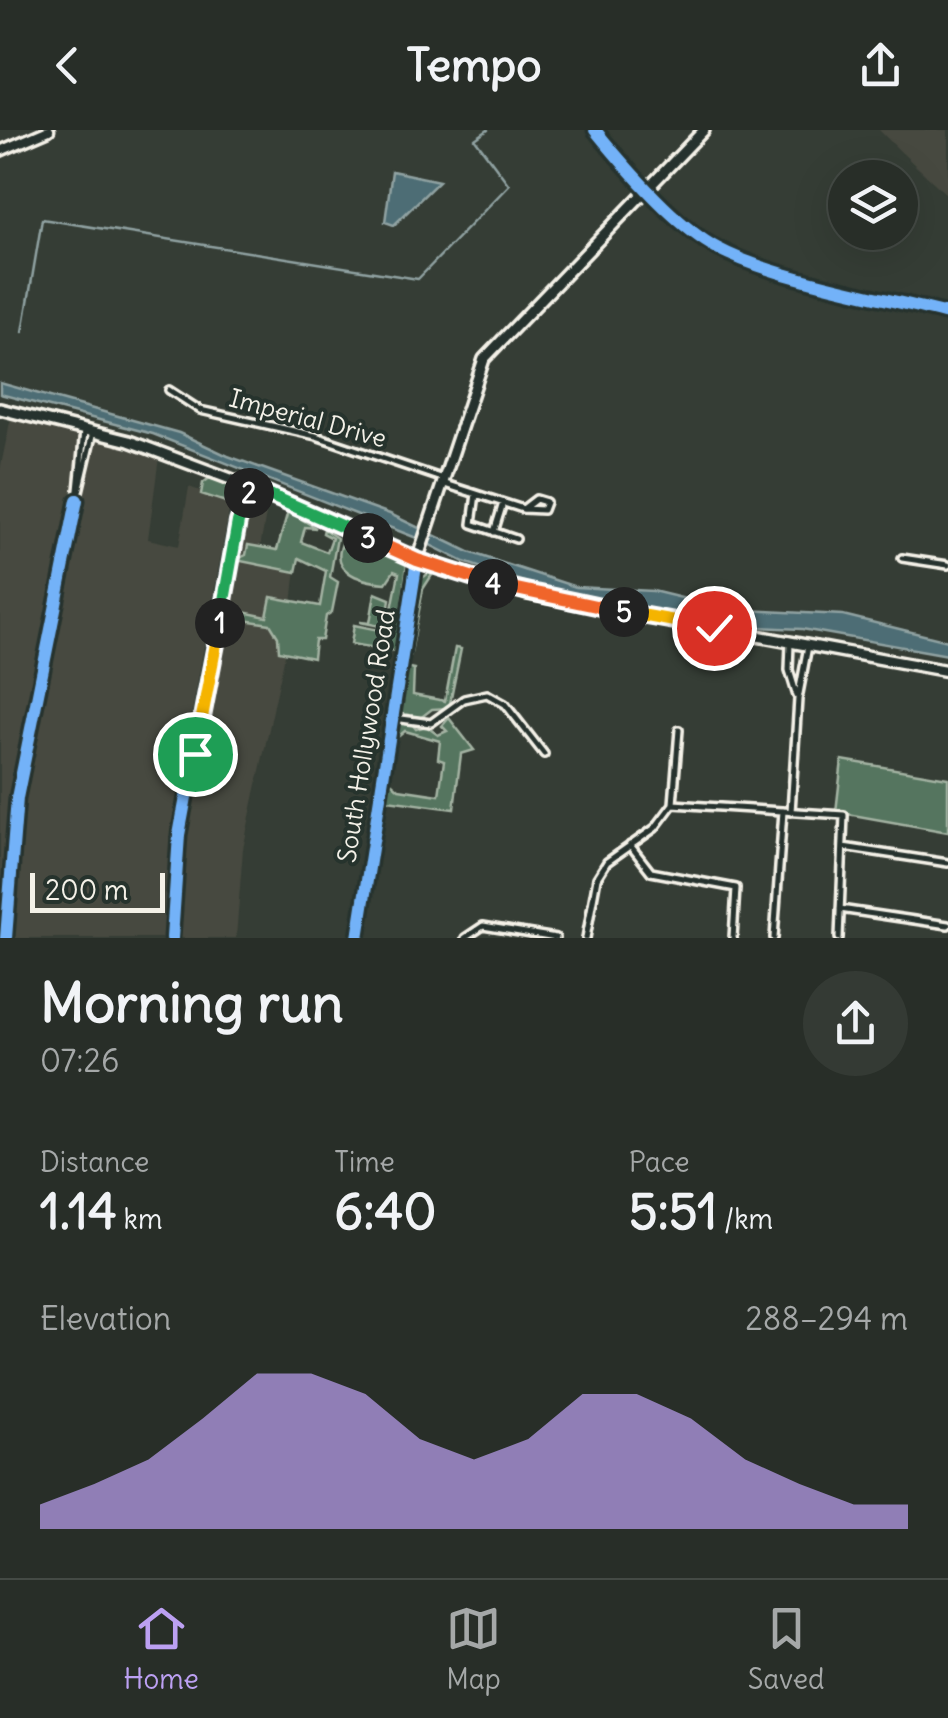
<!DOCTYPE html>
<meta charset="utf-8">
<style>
body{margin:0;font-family:Delius,sans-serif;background:#343a34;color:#f1f3f6;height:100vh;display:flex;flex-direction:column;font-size:38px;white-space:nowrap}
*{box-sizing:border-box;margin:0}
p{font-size:32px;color:#a5a8a8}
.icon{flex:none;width:55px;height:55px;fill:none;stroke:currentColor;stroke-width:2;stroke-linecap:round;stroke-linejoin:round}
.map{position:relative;height:808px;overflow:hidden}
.details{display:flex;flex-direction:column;background:#282e28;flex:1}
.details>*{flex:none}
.fabs{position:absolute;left:828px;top:30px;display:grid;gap:20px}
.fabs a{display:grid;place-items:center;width:90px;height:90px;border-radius:50%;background:#282e28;box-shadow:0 10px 40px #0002,0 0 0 2px #444a45;font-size:50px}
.scale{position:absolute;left:30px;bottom:25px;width:135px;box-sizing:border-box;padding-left:10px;border:5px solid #f4f1e8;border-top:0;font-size:28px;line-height:35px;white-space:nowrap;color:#f4f1e8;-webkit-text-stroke:8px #26332d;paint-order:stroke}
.pin{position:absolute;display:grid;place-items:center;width:85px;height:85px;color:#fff;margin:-42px;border:5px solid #fff;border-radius:50%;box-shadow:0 2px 10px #0007}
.km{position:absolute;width:50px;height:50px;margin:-25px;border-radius:50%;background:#222;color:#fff;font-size:28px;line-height:50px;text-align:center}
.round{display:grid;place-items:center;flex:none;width:105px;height:105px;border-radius:52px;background:#343a34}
.head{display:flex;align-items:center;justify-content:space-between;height:170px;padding:0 40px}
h1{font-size:55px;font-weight:700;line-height:75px}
.metrics{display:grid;grid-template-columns:repeat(3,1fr);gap:15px;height:170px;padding:10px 40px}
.metrics div{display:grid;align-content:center}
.metrics b{font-size:50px;font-weight:700}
.metrics small{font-size:28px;font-weight:400}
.metrics p{font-size:28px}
.chart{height:280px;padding:20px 40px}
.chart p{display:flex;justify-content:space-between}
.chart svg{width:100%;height:180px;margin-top:10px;fill:#bca0f2;opacity:.7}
header{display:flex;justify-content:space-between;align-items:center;height:130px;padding:0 40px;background:#282e28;font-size:45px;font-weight:700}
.tab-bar{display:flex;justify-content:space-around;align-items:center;height:140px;border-top:2px solid #444a45;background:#282e28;font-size:28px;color:#a5a8a8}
.tab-bar a{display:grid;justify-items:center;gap:5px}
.tab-bar .current{color:#bca0f2}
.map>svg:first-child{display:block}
.built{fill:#46493f}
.green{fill:#54755e;stroke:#a4b3a3;stroke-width:2.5}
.water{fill:#4d6d74;stroke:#90a2a2;stroke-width:2.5}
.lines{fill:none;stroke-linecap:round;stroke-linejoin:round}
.stream{stroke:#90a2a2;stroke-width:2.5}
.minor-casing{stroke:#f4f1e8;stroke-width:12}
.tertiary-casing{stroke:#f4f1e8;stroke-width:15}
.secondary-casing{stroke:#f4f1e8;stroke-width:16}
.minor{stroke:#26332d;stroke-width:5}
.tertiary{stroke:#26332d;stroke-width:8}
.secondary{stroke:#26332d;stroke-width:9}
.cycleway-casing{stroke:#26332d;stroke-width:19}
.cycleway{stroke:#73b2f8;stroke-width:12}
.split-1-casing{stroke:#fff;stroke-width:20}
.split-2-casing{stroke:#fff;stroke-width:20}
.split-3-casing{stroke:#fff;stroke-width:20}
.split-4-casing{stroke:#fff;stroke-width:20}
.split-5-casing{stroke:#fff;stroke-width:20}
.split-6-casing{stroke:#fff;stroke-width:20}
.split-1{stroke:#f5b400;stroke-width:12}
.split-2{stroke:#22a559;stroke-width:12}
.split-3{stroke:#22a559;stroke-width:12}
.split-4{stroke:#f0652b;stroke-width:12}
.split-5{stroke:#f0652b;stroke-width:12}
.split-6{stroke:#f5b400;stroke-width:12}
.labels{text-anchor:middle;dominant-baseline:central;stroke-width:8;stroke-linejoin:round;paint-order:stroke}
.street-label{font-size:25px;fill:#f4f1e8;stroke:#26332d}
</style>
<header><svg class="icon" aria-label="back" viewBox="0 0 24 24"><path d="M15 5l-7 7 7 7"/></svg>Tempo<svg class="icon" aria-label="share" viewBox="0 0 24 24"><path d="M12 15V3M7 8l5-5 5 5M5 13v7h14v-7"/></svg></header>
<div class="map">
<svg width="948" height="808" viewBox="0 0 948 808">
<rect width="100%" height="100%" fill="#353d35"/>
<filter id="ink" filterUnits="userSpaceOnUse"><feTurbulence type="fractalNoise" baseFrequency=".01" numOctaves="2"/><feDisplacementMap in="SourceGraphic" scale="20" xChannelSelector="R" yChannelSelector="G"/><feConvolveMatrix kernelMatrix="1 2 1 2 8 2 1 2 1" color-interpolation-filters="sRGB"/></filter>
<g filter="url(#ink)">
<path class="built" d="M879 0H948V66L901 22Z
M11 287 159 327 148 409 179 416 189 357 266 384 258 429 296 438 288 511 243 719 236 808H0V340Z"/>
<path class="green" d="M211 347 236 359 235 375 201 364 203 353Z
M288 381 316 398 305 397 301 412 327 422 332 408 323 403 324 399 337 408 330 447 338 452 332 482 326 486 322 510H315L313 528 279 521 278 507 270 494 223 487 228 479 267 487 271 467 320 476 326 441 299 428 296 442 236 430 246 425 248 415 277 420Z
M345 408 407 434 396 521 351 514 354 495 379 500 389 495 399 443 394 441 386 453C359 451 326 441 345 408Z
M429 443 432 445 423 459 411 523 408 516 421 449Z
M375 463 390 469 387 490 380 496 360 492 370 493Z
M455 518 461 519 449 578 432 579 419 589 400 587 405 537 414 539 413 565 445 571Z
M449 588 474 620 461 624 454 679 387 670 386 658 391 652 399 659 439 665 444 631 438 629 440 611 405 601 399 606 396 593 412 594 416 599 426 596 438 605 447 601 442 596Z
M842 630 948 648V702L836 682Z"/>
<path class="water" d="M392 41 439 51 394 95 385 92Z
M0 253 179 303 228 326 390 384 469 422 576 457 653 461 727 479 843 485 948 511V525L802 499 737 496 554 462 464 432 414 407 153 304 0 264Z"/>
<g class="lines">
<path class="stream" d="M23 202 42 89 418 149 509 55 475 9 488 0"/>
<defs>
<path id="minor" d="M169 260 200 280 316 306 441 348
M84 301 77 370 93 302
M442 353 523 379 543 380 546 372 536 369 523 379
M476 364 472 394 516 409
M242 384 251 357
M494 402 503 373
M902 428 948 435
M790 513 789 540 797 566
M394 588 431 593 464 569 487 564 505 574 544 624
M673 674 844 685 839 808
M791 682 798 569 808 516
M630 715 651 742 736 758 733 808
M843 717 948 733
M840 779 948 795
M6 808 17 668 77 370
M172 808 179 705 244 354
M465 808 483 796 556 808
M586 808 597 748 607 732 655 698 673 674 679 600
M774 808 783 681"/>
<path id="tertiary" d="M595 0C625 37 675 96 717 118 774 149 883 167 948 184
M0 21 49 0
M358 808 417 430"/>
<path id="secondary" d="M0 279 129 311 244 354 417 430 528 464 948 541
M417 430 484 229 704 0"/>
</defs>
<use href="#minor" class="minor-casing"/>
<use href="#tertiary" class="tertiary-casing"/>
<use href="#secondary" class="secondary-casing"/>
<use href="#minor" class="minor"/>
<use href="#tertiary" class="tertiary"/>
<use href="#secondary" class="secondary"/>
<defs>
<path id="cycleway" d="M595 0C625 37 675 96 717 118 774 149 883 167 948 184
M6 808 17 668 77 370
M172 808 179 705 244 354
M358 808 417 430"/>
</defs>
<use href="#cycleway" class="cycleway-casing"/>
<use href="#cycleway" class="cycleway"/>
</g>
</g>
<g class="lines" filter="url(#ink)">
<defs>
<path id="split-1" d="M195 624 220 493"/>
<path id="split-2" d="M220 493 238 392 249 363"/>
<path id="split-3" d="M249 363 251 357 368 408"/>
<path id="split-4" d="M368 408 417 430 493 454"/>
<path id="split-5" d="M493 454 624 482"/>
<path id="split-6" d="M624 482 714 498"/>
</defs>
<use href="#split-1" class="split-1-casing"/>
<use href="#split-2" class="split-2-casing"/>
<use href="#split-3" class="split-3-casing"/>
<use href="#split-4" class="split-4-casing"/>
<use href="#split-5" class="split-5-casing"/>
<use href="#split-6" class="split-6-casing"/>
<use href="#split-1" class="split-1"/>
<use href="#split-2" class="split-2"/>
<use href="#split-3" class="split-3"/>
<use href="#split-4" class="split-4"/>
<use href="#split-5" class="split-5"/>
<use href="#split-6" class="split-6"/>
</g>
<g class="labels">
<g class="street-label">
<text transform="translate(308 288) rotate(15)">Imperial Drive</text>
<text transform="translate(366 606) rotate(-81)">South Hollywood Road</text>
</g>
</g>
</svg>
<div class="fabs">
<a><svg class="icon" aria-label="layers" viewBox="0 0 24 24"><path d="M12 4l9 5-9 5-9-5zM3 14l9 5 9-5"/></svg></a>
</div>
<div class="scale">200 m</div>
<div class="pin" style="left:195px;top:624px;background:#1e9e55"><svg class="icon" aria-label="arrive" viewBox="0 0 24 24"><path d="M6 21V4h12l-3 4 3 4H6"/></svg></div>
<div class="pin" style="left:714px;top:498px;background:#d93025"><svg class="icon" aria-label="check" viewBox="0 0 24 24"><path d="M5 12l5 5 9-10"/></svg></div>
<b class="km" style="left:220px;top:493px">1</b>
<b class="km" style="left:249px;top:363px">2</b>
<b class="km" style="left:368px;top:408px">3</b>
<b class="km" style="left:493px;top:454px">4</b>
<b class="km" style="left:624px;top:482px">5</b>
</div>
<section class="details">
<div class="head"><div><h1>Morning run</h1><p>07:26</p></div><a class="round"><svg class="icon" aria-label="share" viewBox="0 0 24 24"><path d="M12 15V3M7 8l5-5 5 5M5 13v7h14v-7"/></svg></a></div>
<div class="metrics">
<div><p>Distance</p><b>1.14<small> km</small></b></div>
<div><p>Time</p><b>6:40</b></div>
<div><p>Pace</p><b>5:51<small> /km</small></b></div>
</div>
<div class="chart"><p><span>Elevation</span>288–294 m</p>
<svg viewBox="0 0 160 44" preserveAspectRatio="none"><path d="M0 44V38L10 33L20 27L30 17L40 6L50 6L60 11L70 22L80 27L90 22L100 11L110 11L120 17L130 27L140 33L150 38L160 38V44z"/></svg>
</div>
</section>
<nav class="tab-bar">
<a class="current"><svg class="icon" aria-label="home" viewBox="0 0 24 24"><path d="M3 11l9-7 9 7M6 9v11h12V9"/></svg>Home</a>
<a><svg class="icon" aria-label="map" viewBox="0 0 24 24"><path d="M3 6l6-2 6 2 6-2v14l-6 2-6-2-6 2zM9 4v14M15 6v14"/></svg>Map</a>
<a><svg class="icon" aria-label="saved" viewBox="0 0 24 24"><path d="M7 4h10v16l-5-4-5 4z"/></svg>Saved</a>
</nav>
